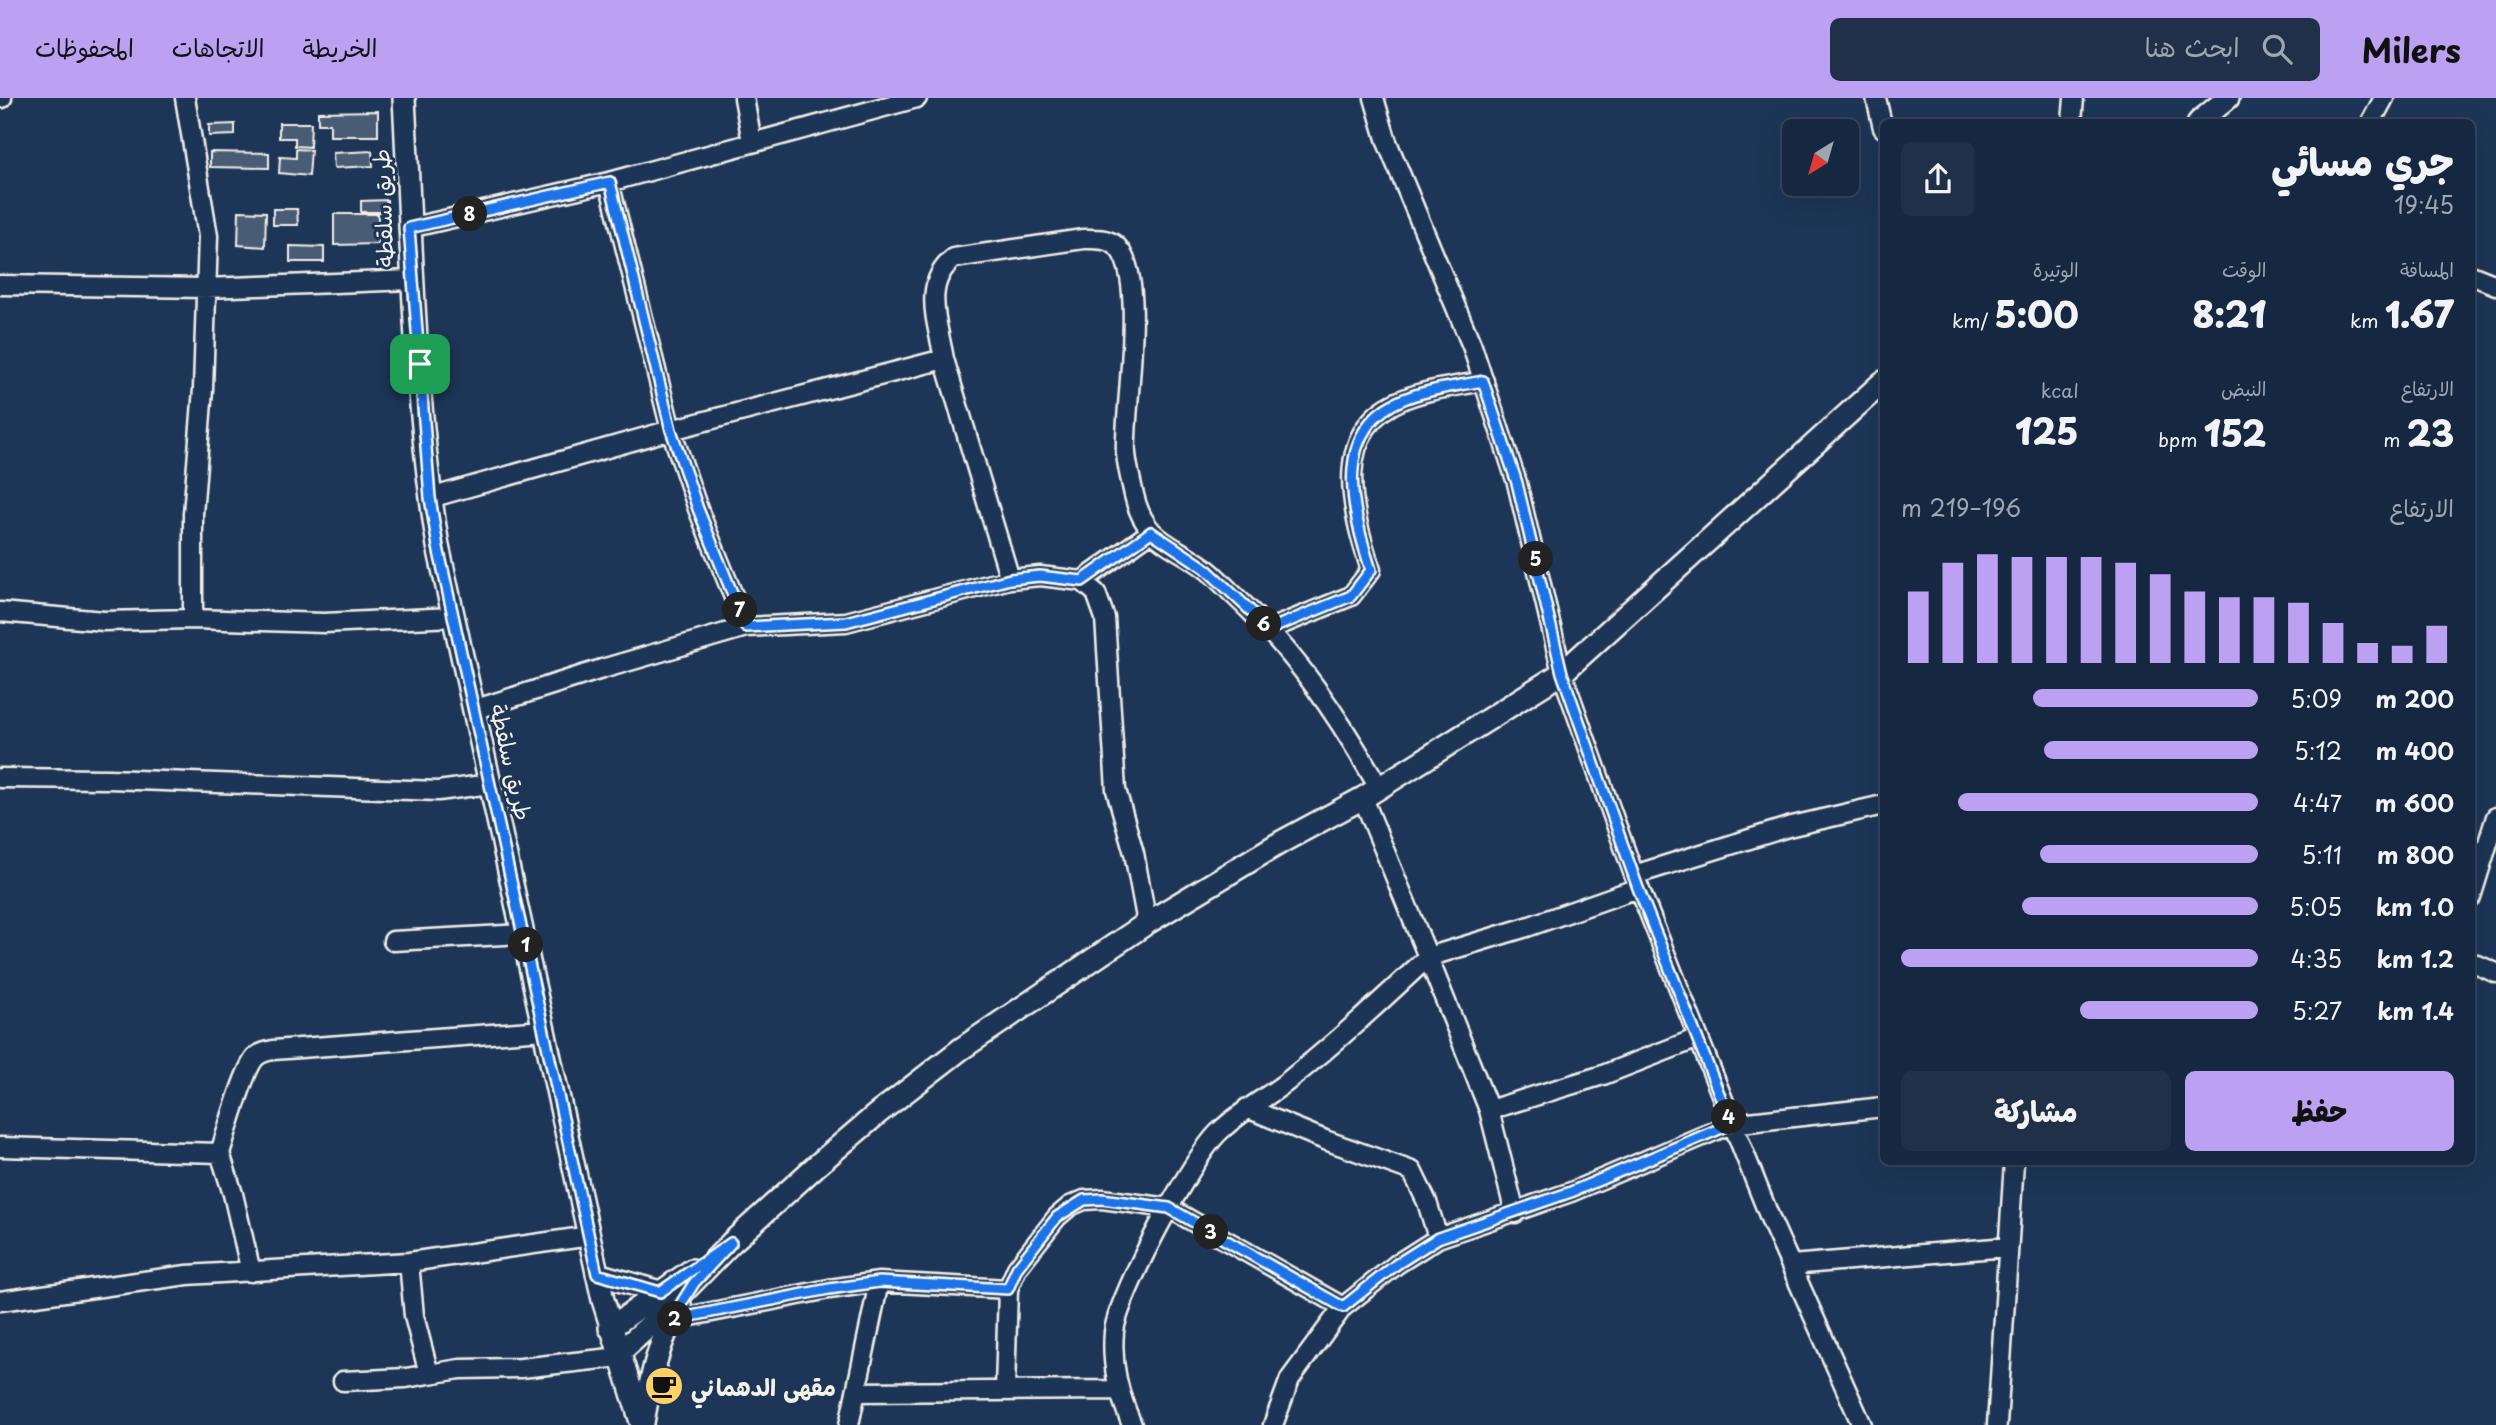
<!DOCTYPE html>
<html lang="ar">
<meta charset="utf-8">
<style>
body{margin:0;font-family:"Playpen Sans","Playpen Sans Arabic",sans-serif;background:#1f3048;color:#f1f3f6;direction:rtl;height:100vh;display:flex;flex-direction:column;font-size:26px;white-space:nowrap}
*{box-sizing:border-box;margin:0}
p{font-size:23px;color:#9ea6b1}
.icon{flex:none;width:38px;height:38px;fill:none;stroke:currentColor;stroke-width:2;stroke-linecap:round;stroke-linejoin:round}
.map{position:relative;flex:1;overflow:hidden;direction:ltr}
.side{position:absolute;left:1880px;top:21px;width:595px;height:1046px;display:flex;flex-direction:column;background:#162841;border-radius:10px;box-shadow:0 7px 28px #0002,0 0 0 2px #35445a;direction:rtl}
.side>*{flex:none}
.needle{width:46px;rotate:217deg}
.tools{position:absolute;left:1782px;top:21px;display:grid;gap:14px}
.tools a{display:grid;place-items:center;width:77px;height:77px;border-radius:10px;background:#162841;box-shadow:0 7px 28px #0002,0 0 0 2px #35445a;font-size:35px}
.pin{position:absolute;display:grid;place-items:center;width:60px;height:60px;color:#fff;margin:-30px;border-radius:14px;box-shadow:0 4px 10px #0006}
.km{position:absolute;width:35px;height:35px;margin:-18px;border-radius:50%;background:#222;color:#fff;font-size:19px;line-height:35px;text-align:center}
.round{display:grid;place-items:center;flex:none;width:74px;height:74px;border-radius:10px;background:#1f3048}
.headline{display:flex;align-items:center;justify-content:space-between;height:119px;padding:0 21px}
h1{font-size:38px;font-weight:800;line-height:52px}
.figures{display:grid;grid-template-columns:repeat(3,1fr);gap:10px;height:119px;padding:7px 21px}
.figures div{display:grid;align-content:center}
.figures b{font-size:35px;font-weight:800}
.figures small{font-size:19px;font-weight:400}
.figures p{font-size:19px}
.chart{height:196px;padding:14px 21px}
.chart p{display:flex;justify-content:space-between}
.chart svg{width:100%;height:126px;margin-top:7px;stroke:#bca0f2;stroke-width:6}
.button{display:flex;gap:14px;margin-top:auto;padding:14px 21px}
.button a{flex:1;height:80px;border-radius:10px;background:#bca0f2;color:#111;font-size:28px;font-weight:800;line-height:80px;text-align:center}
.button a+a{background:#1f3048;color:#f1f3f6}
ul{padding:0 21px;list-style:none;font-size:23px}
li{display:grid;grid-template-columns:112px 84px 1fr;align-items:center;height:52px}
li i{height:18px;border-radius:9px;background:#bca0f2}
header{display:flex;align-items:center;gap:42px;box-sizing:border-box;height:98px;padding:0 35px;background:#bca0f2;color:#111}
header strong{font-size:33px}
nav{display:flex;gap:38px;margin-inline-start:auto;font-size:24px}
.search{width:490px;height:63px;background:#1f3048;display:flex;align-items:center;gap:18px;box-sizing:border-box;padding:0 24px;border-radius:10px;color:#9ea6b1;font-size:26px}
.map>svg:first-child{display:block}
.building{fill:#485b74;stroke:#f4f1e8;stroke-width:2}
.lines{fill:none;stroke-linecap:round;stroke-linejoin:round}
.minor-casing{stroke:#f4f1e8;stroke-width:23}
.tertiary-casing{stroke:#f4f1e8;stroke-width:26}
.minor{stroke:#1d3557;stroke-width:18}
.tertiary{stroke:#1d3557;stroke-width:21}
.route-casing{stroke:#fff;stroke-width:14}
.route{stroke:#1a73e8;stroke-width:9}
.labels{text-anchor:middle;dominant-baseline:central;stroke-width:6;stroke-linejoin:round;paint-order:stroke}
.street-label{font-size:23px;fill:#f4f1e8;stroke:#1d3557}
.poi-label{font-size:23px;font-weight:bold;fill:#f4f1e8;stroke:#1d3557;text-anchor:start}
</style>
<header>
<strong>Milers</strong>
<div class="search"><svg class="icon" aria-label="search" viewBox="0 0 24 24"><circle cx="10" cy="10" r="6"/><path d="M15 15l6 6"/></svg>ابحث هنا</div>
<nav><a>الخريطة</a><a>الاتجاهات</a><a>المحفوظات</a></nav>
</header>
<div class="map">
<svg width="2496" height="1327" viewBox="0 0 2496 1327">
<rect width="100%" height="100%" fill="#1d3557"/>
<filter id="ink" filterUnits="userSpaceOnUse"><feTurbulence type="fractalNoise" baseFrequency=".0143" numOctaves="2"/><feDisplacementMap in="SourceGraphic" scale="14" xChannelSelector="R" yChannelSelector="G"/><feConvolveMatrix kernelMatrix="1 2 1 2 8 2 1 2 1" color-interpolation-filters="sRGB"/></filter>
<g filter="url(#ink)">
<path class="building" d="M378 13V38H330V26H318V14Z
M279 25H311L310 49 295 48V40H279Z
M235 26V37L209 38V27Z
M296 51 311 52 309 78 279 75 280 59 296 60Z
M372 53 373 68 334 70 333 55Z
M210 54 269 55V70L210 69Z
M387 102V114H361V103Z
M273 111H297L298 127H273Z
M239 113 266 114 265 149 238 147Z
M334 116H378V146L334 147Z
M290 148 324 149V164H290Z"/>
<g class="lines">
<defs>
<path id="minor" d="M0 0H2
M185 0 208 138 203 291 193 416V521L324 525 454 519
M744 0 752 44
M1374 0 1387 44 1472 248 1517 385 1562 575 1634 777 1772 1125 1862 1327
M1876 0 1883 30
M2072 24 2074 0
M2371 24 2384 0
M609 84 671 332 698 411 746 529
M409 130 609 84 917 0
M2471 177 2496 187
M0 187 206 190 412 182
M944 261C938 225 921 186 954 160L1083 141C1094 141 1105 140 1114 146 1150 172 1123 313 1126 355 1127 368 1131 383 1134 397 1145 444 1172 445 1205 470 1216 478 1226 490 1236 499 1296 555 1339 619 1379 690
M430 400 671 332 944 261 1010 481
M1082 483 1151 434
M0 514 104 523 193 521
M1270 531 1351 498 1371 472C1352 414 1329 330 1404 301 1428 291 1458 288 1484 283
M473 612 602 571 746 529 846 524 1010 481 1040 478 1082 483 1096 495 1105 520 1116 692 1134 755 1147 825
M0 680 109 681 438 693 490 686
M1634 777 1788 729 1883 707
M2471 799 2496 719
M393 843 523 836
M2471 864 2496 875
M1247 1010 1325 1042 1412 1073 1427 1104 1438 1140
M1489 1012 1603 977 1698 940
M0 1049 220 1055 233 1096 251 1174
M220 1055C226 1037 245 967 257 958 261 955 268 953 273 952L544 932
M1515 1115 1489 1012 1428 859 1527 829 1638 790
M409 1164 414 1218 429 1276 460 1271 521 1270 620 1259
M1791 1167 2007 1149
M0 1203 187 1177 409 1164 590 1138
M671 1222 829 1191 879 1184 1008 1191
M343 1283 406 1280 429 1276
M1005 1292 1008 1191 1017 1170 1057 1119 1070 1108 1084 1102 1102 1101 1169 1110 1343 1209
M856 1294 1117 1292
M849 1327 879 1184
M1132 1327C1119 1296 1111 1268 1114 1234 1117 1199 1193 1057 1220 1033 1241 1013 1266 1000 1288 983 1337 944 1383 901 1428 859L1363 700
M1273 1327 1290 1281 1343 1209 1397 1166 1438 1140 1571 1094 1731 1026 1883 1009
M1997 1327 2014 1064"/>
<path id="tertiary" d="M404 0C412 149 414 301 438 448L603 1202 642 1327
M2199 24 2228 0
M597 1176 660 1194
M610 1230 692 1172
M619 1255 658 1220 731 1145 816 1068 877 1016 961 951 1147 825 1283 743 1363 700 1562 575 1883 284
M643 1325C650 1283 658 1243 680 1206"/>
</defs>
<use href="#minor" class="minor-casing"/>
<use href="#tertiary" class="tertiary-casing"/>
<use href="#minor" class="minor"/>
<use href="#tertiary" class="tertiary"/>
</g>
</g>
<g class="lines" filter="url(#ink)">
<defs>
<path id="route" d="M610 84 671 332 698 411 746 529 846 524 1010 481 1040 478 1082 483 1151 434 1205 470 1270 531 1351 498 1371 472C1352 414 1330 330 1404 301 1428 291 1458 288 1483 283L1517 385 1562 575 1638 790 1731 1026 1571 1094 1438 1140 1397 1166 1343 1209 1169 1110 1102 1101 1084 1102 1057 1119 1017 1170 1008 1191 879 1184 829 1191 671 1222 694 1185 731 1145 660 1194 597 1176 438 449 430 400 409 130Z"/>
</defs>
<use href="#route" class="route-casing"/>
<use href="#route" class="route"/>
</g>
<defs>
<symbol id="cafe-disc" viewBox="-11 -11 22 22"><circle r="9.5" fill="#ffd166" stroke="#1d3557"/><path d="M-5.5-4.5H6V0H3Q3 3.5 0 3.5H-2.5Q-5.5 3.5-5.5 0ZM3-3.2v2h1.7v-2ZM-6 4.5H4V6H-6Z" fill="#111"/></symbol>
</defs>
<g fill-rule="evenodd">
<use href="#cafe-disc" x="642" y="1266" width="44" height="44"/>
</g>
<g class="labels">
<g class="street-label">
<text transform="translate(382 110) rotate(-92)">طريق سلقطة</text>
<text transform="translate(512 664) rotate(77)">طريق سلقطة</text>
</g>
<g class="poi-label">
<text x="691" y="1288">مقهى الدهماني</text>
</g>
</g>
</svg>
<div class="tools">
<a><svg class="needle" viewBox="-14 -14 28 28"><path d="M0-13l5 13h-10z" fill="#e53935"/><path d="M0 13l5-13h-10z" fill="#9ea6b1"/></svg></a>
</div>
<div class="pin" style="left:420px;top:266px;background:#1e9e55"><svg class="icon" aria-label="arrive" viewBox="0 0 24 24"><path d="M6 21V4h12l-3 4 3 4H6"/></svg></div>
<b class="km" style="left:526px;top:847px">1</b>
<b class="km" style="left:675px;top:1221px">2</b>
<b class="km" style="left:1211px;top:1134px">3</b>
<b class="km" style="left:1729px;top:1019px">4</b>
<b class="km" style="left:1536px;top:461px">5</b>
<b class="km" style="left:1264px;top:526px">6</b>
<b class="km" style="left:740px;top:512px">7</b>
<b class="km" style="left:470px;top:116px">8</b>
<section class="side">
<div class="headline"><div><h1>جري مسائي</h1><p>19:45</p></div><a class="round"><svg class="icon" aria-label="share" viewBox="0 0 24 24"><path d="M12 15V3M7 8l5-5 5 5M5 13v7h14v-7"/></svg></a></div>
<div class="figures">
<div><p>المسافة</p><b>1.67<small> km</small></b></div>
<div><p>الوقت</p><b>8:21</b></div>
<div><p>الوتيرة</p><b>5:00<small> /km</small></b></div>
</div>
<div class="figures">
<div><p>الارتفاع</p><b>23<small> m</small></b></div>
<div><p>النبض</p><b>152<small> bpm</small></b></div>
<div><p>kcal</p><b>125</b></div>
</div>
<div class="chart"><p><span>الارتفاع</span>196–219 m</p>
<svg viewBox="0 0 160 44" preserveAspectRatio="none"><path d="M5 44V19M15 44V9M25 44V6M35 44V7M45 44V7M55 44V7M65 44V9M75 44V13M85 44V19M95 44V21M105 44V21M115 44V23M125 44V30M135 44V37M145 44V38M155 44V31"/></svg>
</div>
<ul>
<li><b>200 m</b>5:09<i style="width:63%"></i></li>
<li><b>400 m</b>5:12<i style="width:60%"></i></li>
<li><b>600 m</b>4:47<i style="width:84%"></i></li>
<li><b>800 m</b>5:11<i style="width:61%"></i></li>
<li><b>1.0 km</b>5:05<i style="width:66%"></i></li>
<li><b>1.2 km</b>4:35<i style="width:100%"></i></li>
<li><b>1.4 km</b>5:27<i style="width:50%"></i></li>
</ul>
<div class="button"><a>حفظ</a><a>مشاركة</a></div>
</section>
</div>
